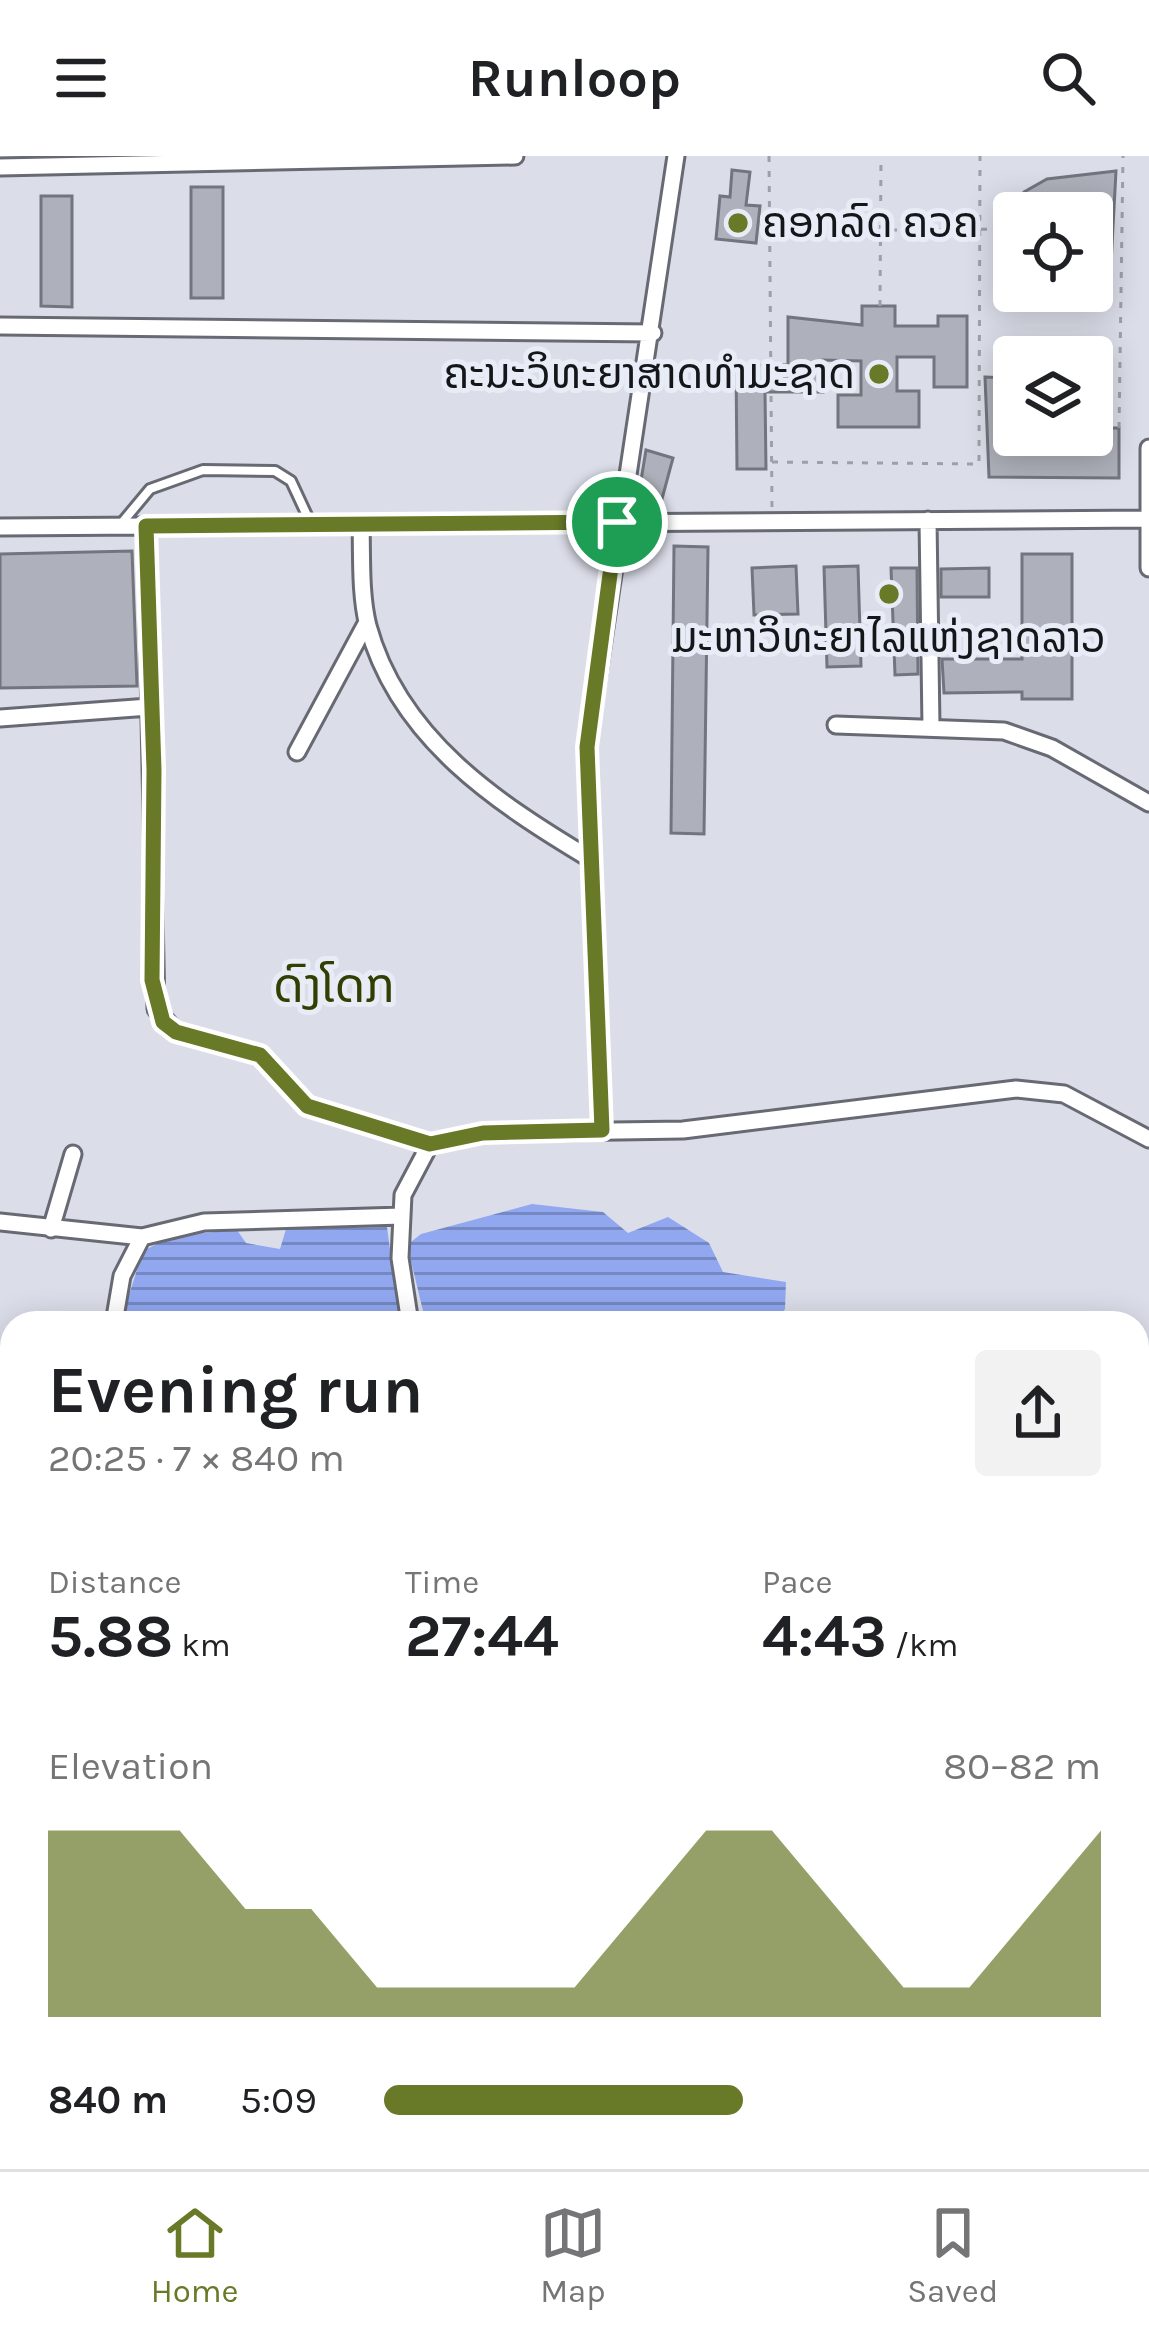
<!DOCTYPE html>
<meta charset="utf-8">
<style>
body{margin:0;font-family:Karla,"Noto Sans Lao",sans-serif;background:#f2f2f2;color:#202124;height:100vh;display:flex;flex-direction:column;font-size:45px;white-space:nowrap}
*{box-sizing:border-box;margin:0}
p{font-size:39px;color:#757577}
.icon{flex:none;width:66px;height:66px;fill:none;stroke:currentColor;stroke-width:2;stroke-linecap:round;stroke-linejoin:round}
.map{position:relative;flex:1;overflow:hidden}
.drawer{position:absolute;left:0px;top:1155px;width:1149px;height:858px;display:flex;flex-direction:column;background:#fff;border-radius:36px 36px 0 0;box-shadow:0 6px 30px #0003}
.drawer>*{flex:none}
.controls{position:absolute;left:993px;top:36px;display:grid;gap:24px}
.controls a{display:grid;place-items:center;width:120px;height:120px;border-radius:12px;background:#fff;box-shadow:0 6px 30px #0003;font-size:60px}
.pin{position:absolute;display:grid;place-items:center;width:102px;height:102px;color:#fff;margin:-51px;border:6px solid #fff;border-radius:50%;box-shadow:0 3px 12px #0007}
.round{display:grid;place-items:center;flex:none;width:126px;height:126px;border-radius:12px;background:#f2f2f2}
.overview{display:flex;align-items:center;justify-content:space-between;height:204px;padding:0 48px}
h1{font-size:66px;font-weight:700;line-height:90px}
.metrics{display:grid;grid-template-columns:repeat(3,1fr);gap:18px;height:204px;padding:12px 48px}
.metrics div{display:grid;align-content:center}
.metrics b{font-size:60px;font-weight:700}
.metrics small{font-size:33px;font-weight:400}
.metrics p{font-size:33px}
.chart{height:336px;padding:24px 48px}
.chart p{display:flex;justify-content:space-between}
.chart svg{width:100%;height:216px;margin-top:12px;fill:#687927;opacity:.7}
ul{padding:0 48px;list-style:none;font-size:39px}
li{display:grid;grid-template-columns:192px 144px 1fr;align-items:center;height:90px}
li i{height:30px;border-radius:15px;background:#687927}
header{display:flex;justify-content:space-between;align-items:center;height:156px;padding:0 48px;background:#fff;font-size:54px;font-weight:700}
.tab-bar{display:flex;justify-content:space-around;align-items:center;height:168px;border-top:3px solid #e0e0e0;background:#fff;font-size:33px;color:#757577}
.tab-bar a{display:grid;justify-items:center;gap:6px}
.tab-bar .selected{color:#687927}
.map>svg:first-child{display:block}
.pitch{fill:#c0cffa}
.water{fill:url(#water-rules)}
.building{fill:#aeb1bb;stroke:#72757e;stroke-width:3}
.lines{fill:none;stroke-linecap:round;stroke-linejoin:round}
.lane-casing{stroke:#676a73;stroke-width:14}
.street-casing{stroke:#676a73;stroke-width:21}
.path{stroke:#9da0a9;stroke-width:3;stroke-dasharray:6 9;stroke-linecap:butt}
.lane{stroke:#fff;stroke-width:8}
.street{stroke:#fff;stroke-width:15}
.route-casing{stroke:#fff;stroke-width:24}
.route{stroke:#687927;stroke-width:15}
.poi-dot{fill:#687927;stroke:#e8ecf6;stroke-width:4.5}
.labels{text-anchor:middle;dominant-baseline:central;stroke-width:10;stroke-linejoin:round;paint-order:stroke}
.poi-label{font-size:42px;fill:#141619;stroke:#e8ecf6;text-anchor:start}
.quarter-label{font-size:48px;fill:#333e02;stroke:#e8ecf6}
</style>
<header><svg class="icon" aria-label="menu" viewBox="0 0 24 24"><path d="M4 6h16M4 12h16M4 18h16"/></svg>Runloop<svg class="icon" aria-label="search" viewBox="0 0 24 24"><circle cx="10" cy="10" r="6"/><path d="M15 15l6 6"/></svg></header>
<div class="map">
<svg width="1149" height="2013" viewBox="0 0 1149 2013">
<defs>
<pattern id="water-rules" width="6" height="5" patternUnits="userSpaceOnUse" patternTransform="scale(3)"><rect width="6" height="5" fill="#91a8f1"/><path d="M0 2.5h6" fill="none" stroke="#7588c2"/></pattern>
</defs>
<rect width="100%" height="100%" fill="#dbdee9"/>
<path class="pitch" d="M563 2001H918L921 2013H530Z"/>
<path class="water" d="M532 1048 603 1056 628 1077 668 1061 709 1087 723 1116 786 1126 785 1153 777 1167H426L407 1089 421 1078Z
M387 1071 400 1167H120L143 1095 172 1080 237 1074 246 1087 280 1093 286 1073Z"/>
<path class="building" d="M732 14 750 16 746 49 760 50 756 87 716 83 720 40 730 41Z
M1116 15 1110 127H1092V57H1019L1020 49 1024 36 1047 23Z
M191 31H223V142H191Z
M41 40H72V151L41 150Z
M862 150H895V170H938V160H967V231H934V201H897V235H919V271H838V239H861V205L823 204V236H765L766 313H737L736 209H788V161L862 169Z
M985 221 1006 222 1004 271H1014V279H1092V272H1119V322L989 321Z
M646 294 673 302 659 354 636 355Z
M674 390 708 391 704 678 671 677Z
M132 395 137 530 0 532V398Z
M1022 398H1072V543H1022V536L944 537 942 503H1022Z
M796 410 798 458 754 459 752 412Z
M858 410 861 510 827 511 824 411Z
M891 412H917L918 518 895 519Z
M989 412V441H941V413Z"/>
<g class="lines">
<defs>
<path id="lane" d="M120 369 150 333 203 314 275 315 291 325 311 368"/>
<path id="street" d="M0 11 515 0
M0 170 653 177
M1149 292V412
M928 364 931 571
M361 368C362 401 360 438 368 470 399 583 497 647 592 704
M146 370 156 853 176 876 260 899 307 950 430 988
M0 371 1149 363
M0 562 149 551
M836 569 1004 575 1052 592 1149 647
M297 596 367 466
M602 974 587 591 676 0
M430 988 483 977 683 974 1016 933 1064 938 1149 983
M0 1066 142 1081 204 1066 402 1060
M51 1073 73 998
M114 1167 122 1120 142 1081
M410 1167 400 1102 403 1039 430 988
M1137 1205 1149 1207
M1137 1319H1149
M1137 1480 1149 1470
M1137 1633 1149 1629
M1119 2001 1122 2013
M0 2011 29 2001
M444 2013V2001"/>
</defs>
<use href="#lane" class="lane-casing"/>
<use href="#street" class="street-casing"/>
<path class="path" d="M769 0 772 352
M771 75 1014 73
M880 150 881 0
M1119 272 1123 0
M772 306 979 308 980 0"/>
<use href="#lane" class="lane"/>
<use href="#street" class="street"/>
</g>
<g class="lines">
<defs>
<path id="route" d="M617 366 587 591 602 974 483 977 430 988 307 950 260 899 176 876 163 866 152 824 154 614 146 370Z"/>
</defs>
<use href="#route" class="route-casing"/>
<use href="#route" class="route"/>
</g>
<g class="poi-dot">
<circle cx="738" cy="67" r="12"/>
<circle cx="879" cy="218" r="12"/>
<circle cx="889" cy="438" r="12"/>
</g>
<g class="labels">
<g class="poi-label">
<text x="762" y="67">ຄອກລົດ ຄວຄ</text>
<text x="855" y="218" text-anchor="end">ຄະນະວິທະຍາສາດທຳມະຊາດ</text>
<text x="889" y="482" text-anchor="middle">ມະຫາວິທະຍາໄລແຫ່ງຊາດລາວ</text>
</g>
<g class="quarter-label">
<text x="334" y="830">ດົງໂດກ</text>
</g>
</g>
</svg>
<div class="controls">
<a><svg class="icon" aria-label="locate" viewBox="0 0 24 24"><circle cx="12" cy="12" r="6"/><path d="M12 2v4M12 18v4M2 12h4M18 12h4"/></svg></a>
<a><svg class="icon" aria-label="layers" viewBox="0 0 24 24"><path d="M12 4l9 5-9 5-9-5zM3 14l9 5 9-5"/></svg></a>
</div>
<div class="pin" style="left:617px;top:366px;background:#1e9e55"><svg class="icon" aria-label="arrive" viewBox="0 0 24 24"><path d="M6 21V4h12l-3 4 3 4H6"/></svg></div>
<section class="drawer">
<div class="overview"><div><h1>Evening run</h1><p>20:25 · 7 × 840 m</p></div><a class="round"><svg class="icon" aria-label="share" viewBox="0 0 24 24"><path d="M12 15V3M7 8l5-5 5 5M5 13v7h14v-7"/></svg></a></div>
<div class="metrics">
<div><p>Distance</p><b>5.88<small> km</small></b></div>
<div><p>Time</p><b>27:44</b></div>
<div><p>Pace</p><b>4:43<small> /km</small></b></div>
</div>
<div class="chart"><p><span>Elevation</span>80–82 m</p>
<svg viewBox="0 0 160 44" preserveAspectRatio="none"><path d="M0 44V6L10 6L20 6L30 22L40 22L50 38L60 38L70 38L80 38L90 22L100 6L110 6L120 22L130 38L140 38L150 22L160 6V44z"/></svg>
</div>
<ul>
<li><b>840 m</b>5:09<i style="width:50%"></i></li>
</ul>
</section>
</div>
<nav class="tab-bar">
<a class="selected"><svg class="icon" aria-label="home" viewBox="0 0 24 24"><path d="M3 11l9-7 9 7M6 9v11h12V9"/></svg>Home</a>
<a><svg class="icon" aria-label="map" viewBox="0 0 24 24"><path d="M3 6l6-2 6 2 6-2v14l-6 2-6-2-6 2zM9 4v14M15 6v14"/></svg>Map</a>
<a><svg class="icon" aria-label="saved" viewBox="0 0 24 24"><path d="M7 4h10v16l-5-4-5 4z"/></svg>Saved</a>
</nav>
